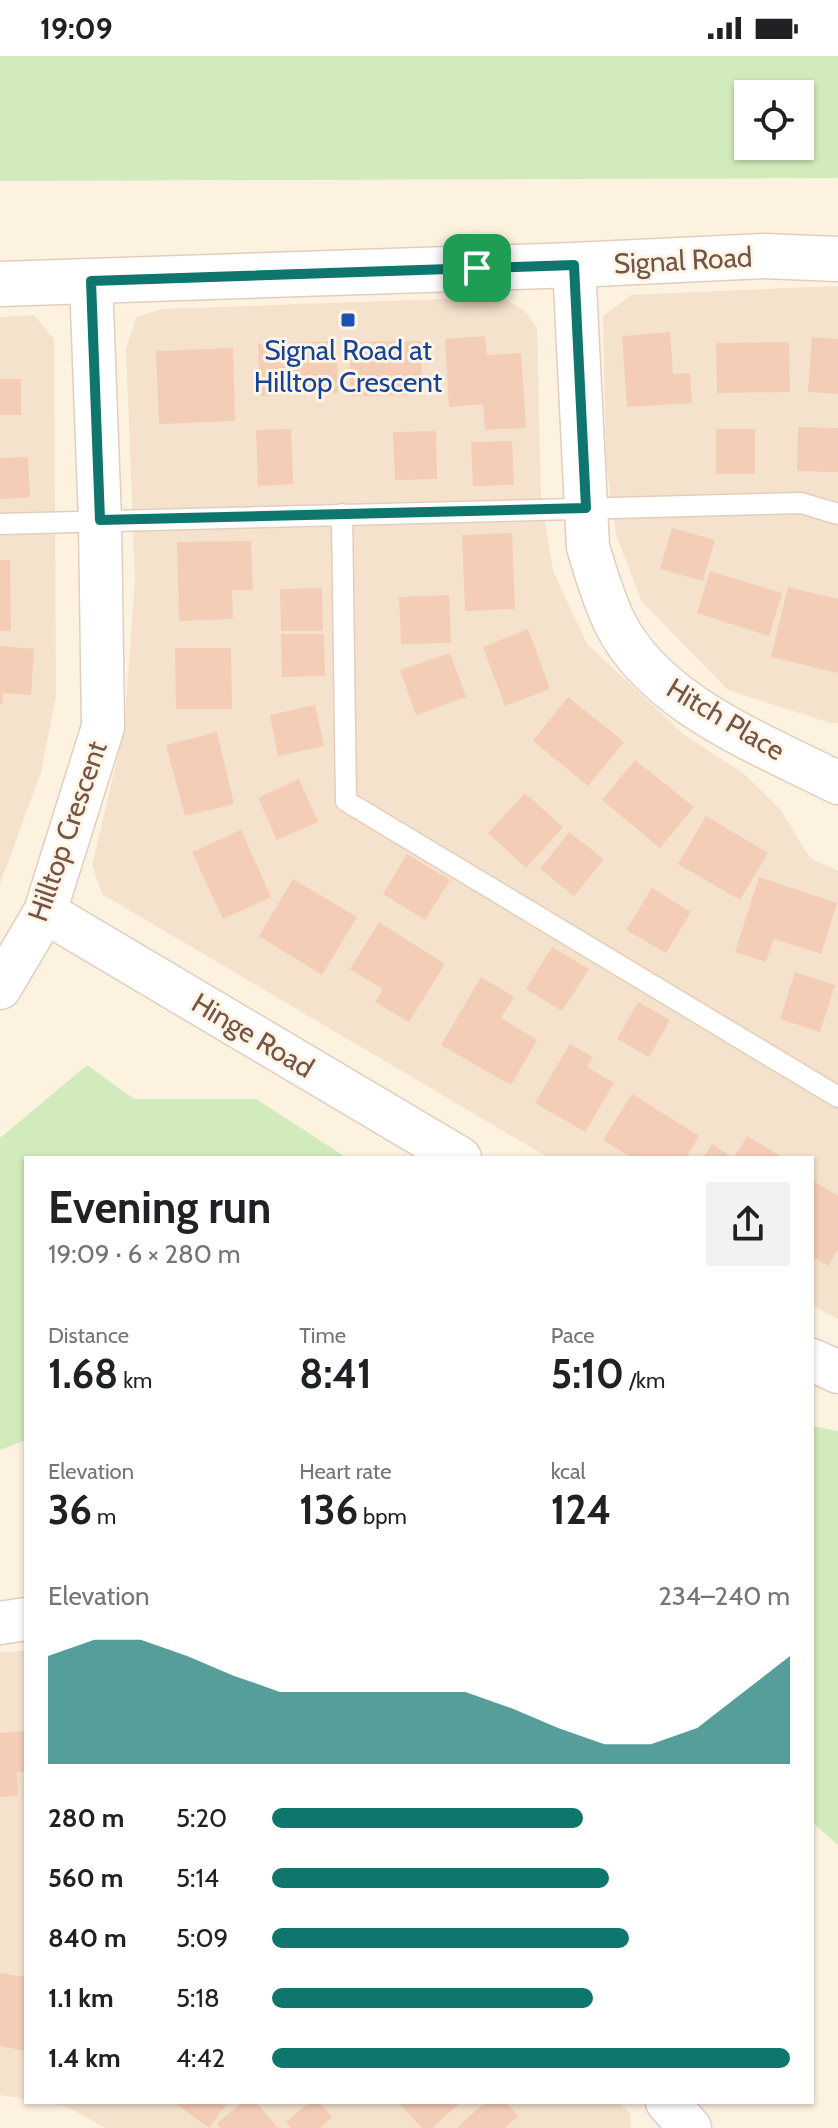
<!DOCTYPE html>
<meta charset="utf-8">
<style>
body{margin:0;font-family:Cabin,sans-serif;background:#f2f2f2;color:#202124;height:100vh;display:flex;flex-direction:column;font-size:30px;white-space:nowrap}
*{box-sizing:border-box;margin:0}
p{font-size:26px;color:#757577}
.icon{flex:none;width:44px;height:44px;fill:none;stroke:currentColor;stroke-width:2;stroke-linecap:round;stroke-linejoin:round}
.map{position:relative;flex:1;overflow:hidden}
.details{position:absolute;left:24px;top:1100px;width:790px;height:948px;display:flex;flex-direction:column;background:#fff;border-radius:0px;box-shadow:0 2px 6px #0004}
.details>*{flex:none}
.buttons{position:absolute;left:734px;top:24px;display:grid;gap:16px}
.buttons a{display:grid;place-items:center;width:80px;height:80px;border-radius:0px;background:#fff;box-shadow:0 2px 6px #0004;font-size:40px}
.pin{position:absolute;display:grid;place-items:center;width:68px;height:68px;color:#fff;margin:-34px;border-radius:16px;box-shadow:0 4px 12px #0006}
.round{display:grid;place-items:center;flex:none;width:84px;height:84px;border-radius:0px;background:#f2f2f2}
.summary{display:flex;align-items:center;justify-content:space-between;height:136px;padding:0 24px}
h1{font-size:44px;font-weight:800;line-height:60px}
.figures{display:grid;grid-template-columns:repeat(3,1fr);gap:12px;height:136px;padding:8px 24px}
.figures div{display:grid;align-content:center}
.figures b{font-size:40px;font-weight:800}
.figures small{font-size:22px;font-weight:400}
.figures p{font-size:22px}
.chart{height:224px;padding:16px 24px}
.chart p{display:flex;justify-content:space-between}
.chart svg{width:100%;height:144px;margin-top:8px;fill:#0f766e;opacity:.7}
ul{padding:0 24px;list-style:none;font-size:26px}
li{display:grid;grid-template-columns:128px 96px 1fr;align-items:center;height:60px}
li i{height:20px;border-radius:10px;background:#0f766e}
.status{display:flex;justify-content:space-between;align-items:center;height:56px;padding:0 40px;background:#fff;direction:ltr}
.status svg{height:22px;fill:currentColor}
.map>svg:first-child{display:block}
.residential{fill:#f5e2cd}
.green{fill:#d1ebbd;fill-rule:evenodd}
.building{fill:#f4cdb6}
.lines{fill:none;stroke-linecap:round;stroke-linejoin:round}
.service-casing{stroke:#e3cebe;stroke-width:23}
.minor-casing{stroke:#e3cebe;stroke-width:45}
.tertiary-casing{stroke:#e3cebe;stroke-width:47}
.service{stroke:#fff;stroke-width:20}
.minor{stroke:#fff;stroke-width:42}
.tertiary{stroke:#fff;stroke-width:44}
.route-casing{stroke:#fff;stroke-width:16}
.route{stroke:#0f766e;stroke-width:10}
.transit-dot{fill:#1a4fb4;stroke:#fff5e6;stroke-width:3}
.labels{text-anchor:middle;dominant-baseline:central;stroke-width:6;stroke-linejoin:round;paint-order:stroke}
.street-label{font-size:28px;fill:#745546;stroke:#fff5e6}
.transit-label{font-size:28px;fill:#164399;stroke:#fff5e6}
</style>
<div class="status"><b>19:09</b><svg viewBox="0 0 49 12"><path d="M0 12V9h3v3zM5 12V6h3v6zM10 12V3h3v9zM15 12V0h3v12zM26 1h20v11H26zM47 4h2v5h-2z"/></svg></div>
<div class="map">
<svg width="838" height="2072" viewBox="0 0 838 2072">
<rect width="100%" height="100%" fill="#fdf1df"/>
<path class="residential" d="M834 230 838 231V667H830L728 634 642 546 616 479 606 406 603 260 631 239Z
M502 241 525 255 537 273 541 441 553 515 587 588 682 677 744 718 780 753 810 802 838 815V1263L812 1249V1102H549L102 838 92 809 124 675 135 523 126 293 136 261 162 253Z
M34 259 54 283 56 641 41 716 0 828V261Z
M26 1595V2043L0 2039V1596Z
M42 2046H619L630 2058 631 2072H105L66 2050Z"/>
<path class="green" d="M0 0H838V122L0 125ZM748 38H800V90H748Z
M87 1009 134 1043H256L347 1102H26V1384L0 1394V1082Z
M812 1370 838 1375V1789L812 1766Z"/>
<path class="building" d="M670 276 673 318 690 317 692 347 627 351 622 280Z
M485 280 487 299 521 297 526 372 485 374 483 348 449 351 445 283Z
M812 281 838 283V338L808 336Z
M336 285 338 337 260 340 258 288Z
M421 285 422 339 350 340 349 286Z
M789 286 790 336 717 337 716 287Z
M233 292 235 365 159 368 156 295Z
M0 323H21V359H0Z
M798 371 838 372V416L797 415Z
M291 373 293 428 258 430 256 374Z
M716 373H755V418H716Z
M436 375 437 423 395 424 393 376Z
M512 385 514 429 473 430 471 386Z
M28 401 30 441 0 443V402Z
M672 472 715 484 703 525 660 513Z
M512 477 515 553 465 555 462 479Z
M251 485 253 534H232L233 563 179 565 177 486Z
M0 504H10L11 575H0Z
M710 515 782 537 769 580 697 557Z
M788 531 838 543V617L771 601Z
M322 532 323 575H281L280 533Z
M449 539 451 587 401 588 399 541Z
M528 573 550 633 505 650 483 591Z
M281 578H324L325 620 282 621Z
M0 590 34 593 31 639 3 637 2 648H0Z
M175 592H231L232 653H176Z
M450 597 466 641 416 659 400 614Z
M568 641 624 686 588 730 533 685Z
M315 649 324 690 278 700 270 659Z
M217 676 234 748 185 760 166 689Z
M635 704 694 751 660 792 602 744Z
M299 723 318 766 277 784 258 742Z
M525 737 563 771 526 812 488 777Z
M706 760 768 797 740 844 678 808Z
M241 774 271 841 223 863 192 796Z
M569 776 604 803 574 840 540 813Z
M407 798 450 824 425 864 383 838Z
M759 821 837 847 821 898 774 883 766 906 735 896Z
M293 823 357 861 322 919 259 880Z
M652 832 691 856 666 897 626 874Z
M379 866 445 908 409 966 375 946 383 933 350 913Z
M552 891 589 913 562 955 526 933Z
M795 916 835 929 820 976 780 963Z
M481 921 514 941 501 962 537 984 511 1029 441 989Z
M638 946 670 964 649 1001 617 983Z
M570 988 593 1001 587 1011 614 1027 585 1076 535 1047Z
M632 1038 699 1080 686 1102H632L603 1084Z
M747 1080 784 1102H703L712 1088 734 1102Z
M812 1124 838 1140V1193L828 1210 812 1200Z
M25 1675 26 1715 17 1716 18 1740 0 1741V1677Z
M0 1917 26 1921V1995L0 1990Z
M173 2046H228L209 2072Z
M243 2046H256L278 2072H220L217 2067Z
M309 2046H319L332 2061 320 2072H291L286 2066Z
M398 2046H461L432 2072H422Z
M485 2046H506L518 2060 505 2072H457Z"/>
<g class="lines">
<defs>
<path id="service" d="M342 458 346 745 838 1041
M0 468 801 447 838 458"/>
<path id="minor" d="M574 209 588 491C596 517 603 543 615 567 655 648 762 688 838 727
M45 856 460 1102
M0 932 45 856 103 671 100 464 91 225
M812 1304 838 1316
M0 1567 26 1563
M667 2046 690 2072"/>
<path id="tertiary" d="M0 228 574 209 764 200 838 203"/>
</defs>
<use href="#service" class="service-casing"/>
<use href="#minor" class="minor-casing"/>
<use href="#tertiary" class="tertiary-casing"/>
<use href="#service" class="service"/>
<use href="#minor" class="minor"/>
<use href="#tertiary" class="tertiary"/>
</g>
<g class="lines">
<defs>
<path id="route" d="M574 209 586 452 100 464 91 225Z"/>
</defs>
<use href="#route" class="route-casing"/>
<use href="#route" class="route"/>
</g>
<rect class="transit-dot" x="340" y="256" width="16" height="16" rx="4"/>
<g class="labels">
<g class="street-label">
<text transform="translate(683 204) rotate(-3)">Signal Road</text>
<text transform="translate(726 663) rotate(31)">Hitch Place</text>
<text transform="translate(67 775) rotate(-71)">Hilltop Crescent</text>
<text transform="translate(253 979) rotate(31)">Hinge Road</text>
</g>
<g class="transit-label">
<text x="348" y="294">Signal Road at<tspan x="348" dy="32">Hilltop Crescent</tspan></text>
</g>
</g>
</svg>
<div class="buttons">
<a><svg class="icon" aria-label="locate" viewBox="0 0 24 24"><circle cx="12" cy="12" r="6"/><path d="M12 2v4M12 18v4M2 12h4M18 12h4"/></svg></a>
</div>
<div class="pin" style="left:477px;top:212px;background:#1e9e55"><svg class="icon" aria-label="arrive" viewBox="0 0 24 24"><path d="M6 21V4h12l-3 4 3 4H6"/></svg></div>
<section class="details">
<div class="summary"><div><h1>Evening run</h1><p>19:09 · 6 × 280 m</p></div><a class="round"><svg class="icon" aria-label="share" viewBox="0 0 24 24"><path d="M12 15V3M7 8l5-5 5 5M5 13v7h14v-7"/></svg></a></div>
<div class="figures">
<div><p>Distance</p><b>1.68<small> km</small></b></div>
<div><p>Time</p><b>8:41</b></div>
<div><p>Pace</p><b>5:10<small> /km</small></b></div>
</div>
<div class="figures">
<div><p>Elevation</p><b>36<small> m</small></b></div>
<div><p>Heart rate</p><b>136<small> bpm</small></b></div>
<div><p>kcal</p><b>124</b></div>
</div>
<div class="chart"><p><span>Elevation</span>234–240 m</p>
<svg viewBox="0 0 160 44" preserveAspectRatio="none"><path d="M0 44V11L10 6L20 6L30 11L40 17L50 22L60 22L70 22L80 22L90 22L100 27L110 33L120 38L130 38L140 33L150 22L160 11V44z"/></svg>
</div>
<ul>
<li><b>280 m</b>5:20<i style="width:60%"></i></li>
<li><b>560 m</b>5:14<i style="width:65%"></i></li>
<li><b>840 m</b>5:09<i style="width:69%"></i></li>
<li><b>1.1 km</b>5:18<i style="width:62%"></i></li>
<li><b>1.4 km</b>4:42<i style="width:100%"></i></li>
</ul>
</section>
</div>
